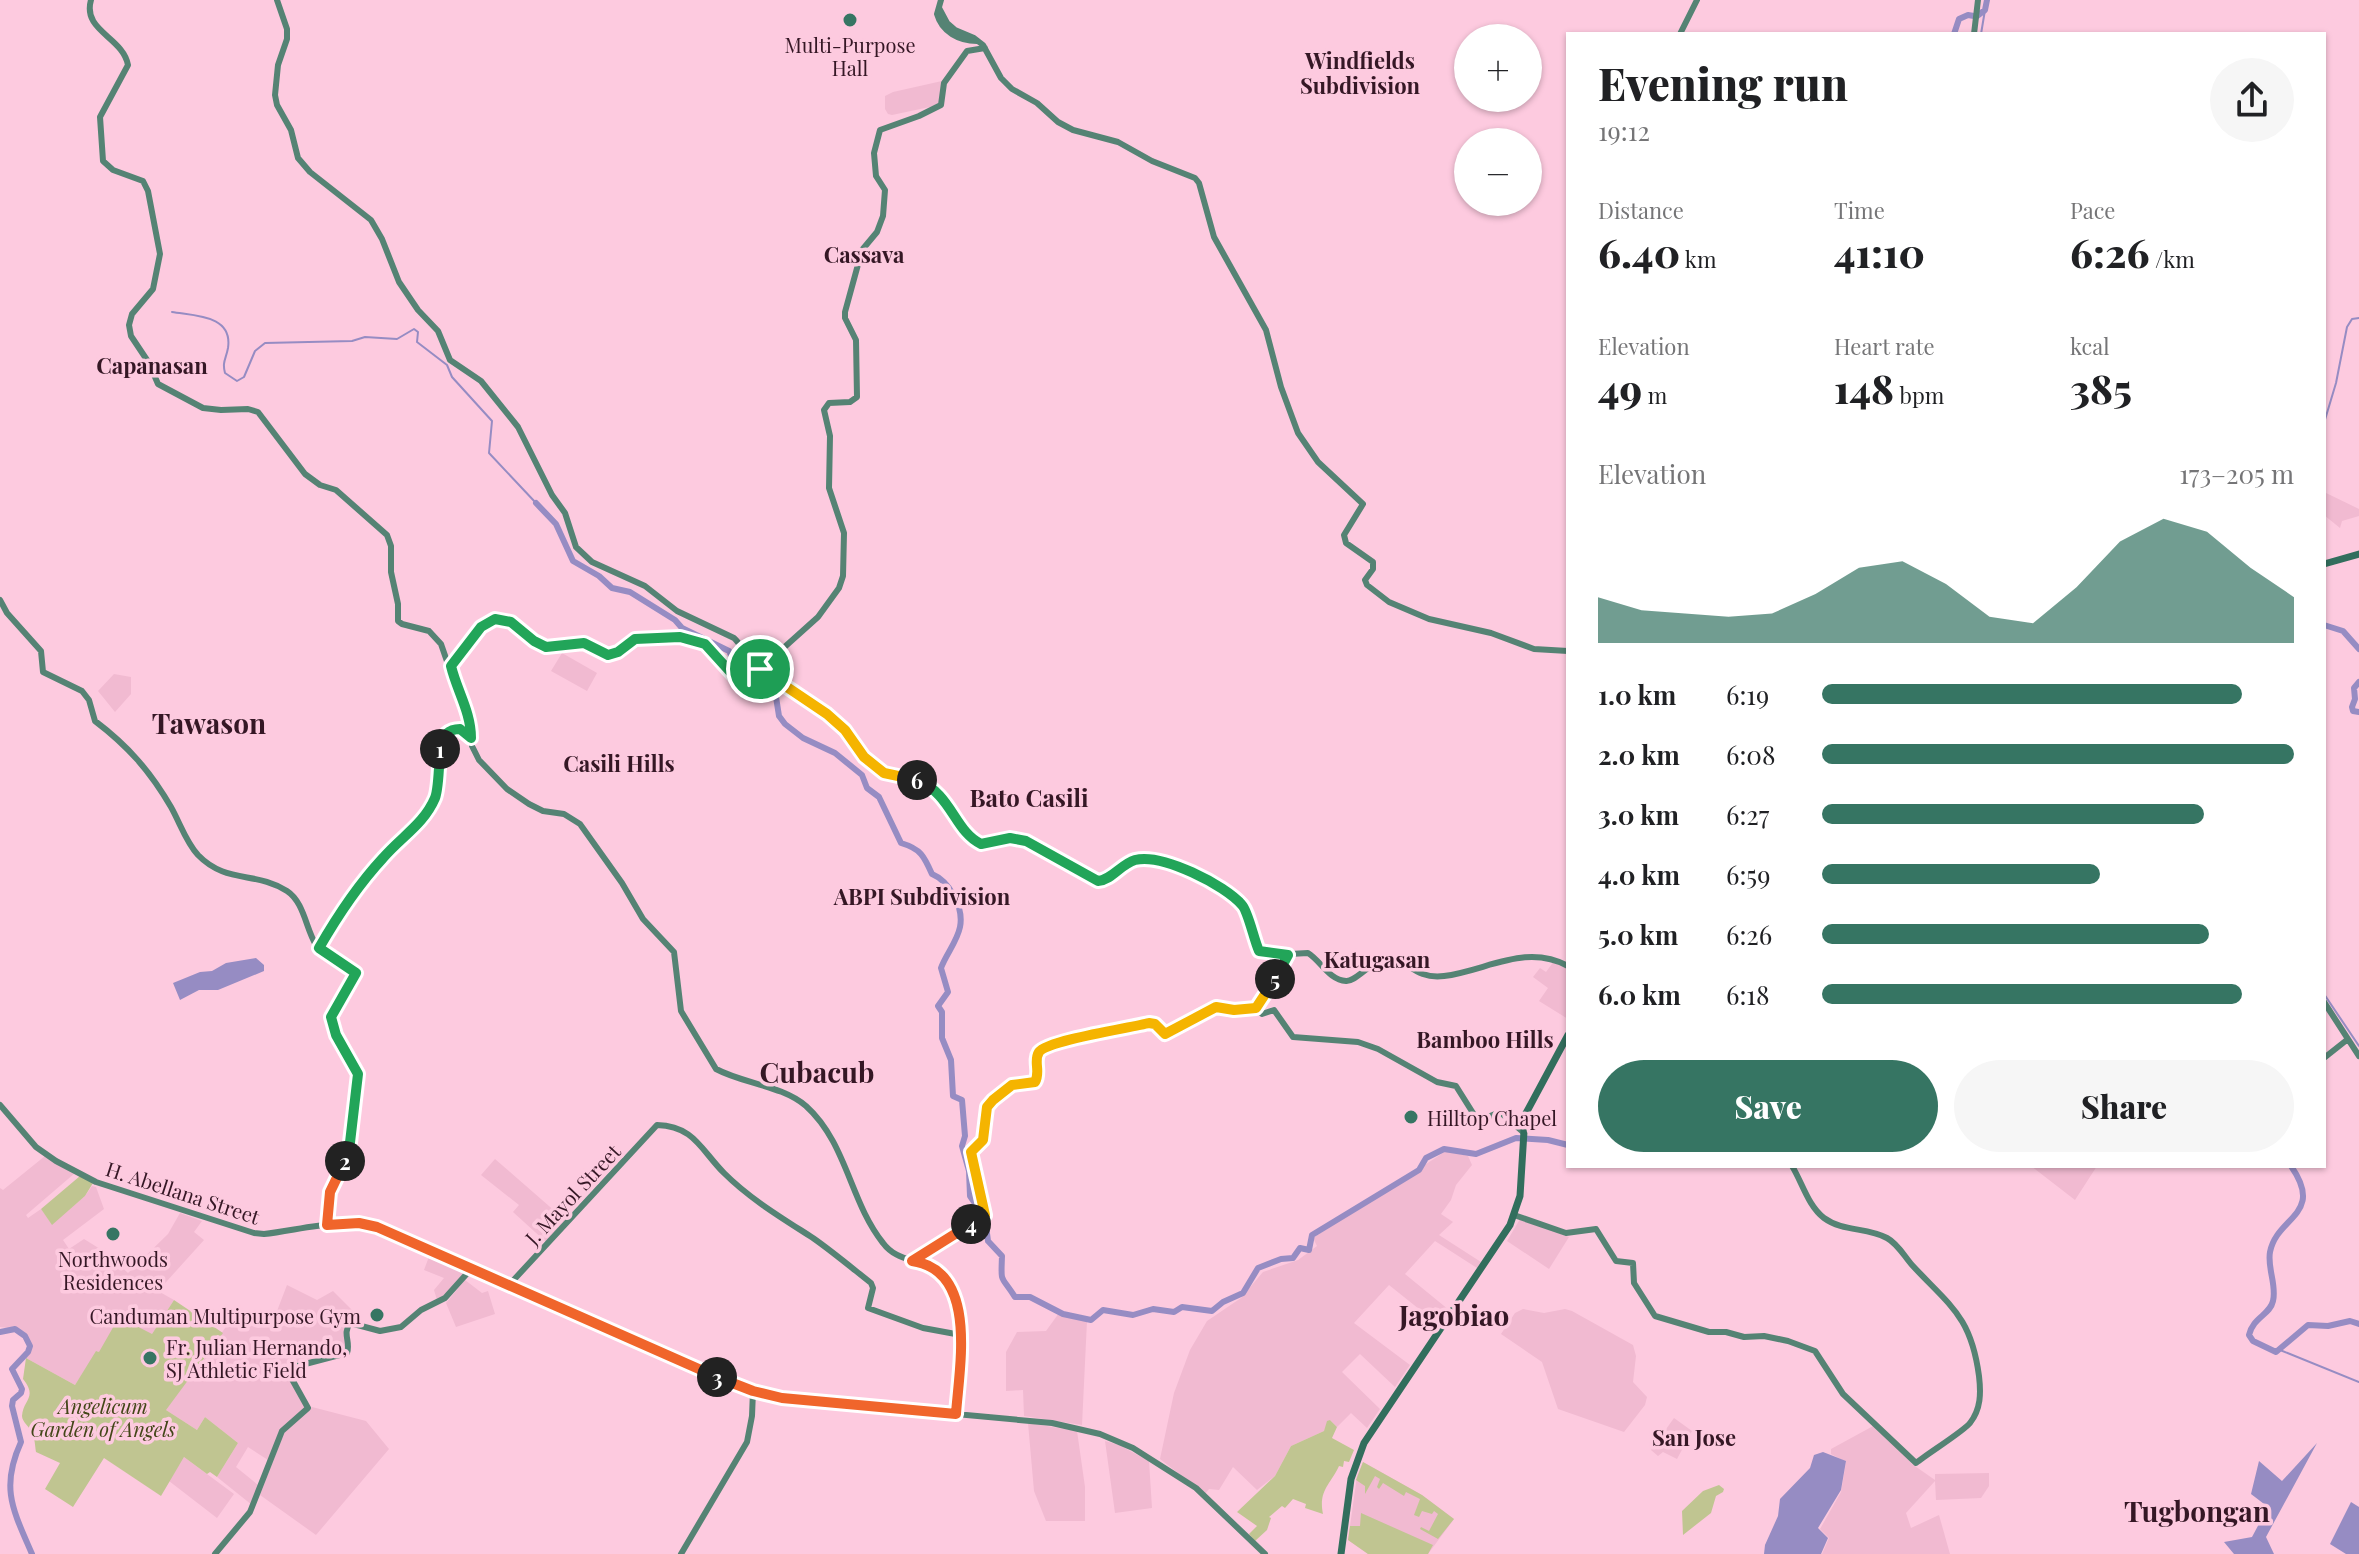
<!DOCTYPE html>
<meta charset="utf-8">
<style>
body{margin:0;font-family:"Playfair Display",serif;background:#f6f6f6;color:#202124;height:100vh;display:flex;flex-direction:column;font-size:30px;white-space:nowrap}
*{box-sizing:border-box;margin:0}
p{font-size:26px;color:#757577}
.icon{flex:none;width:44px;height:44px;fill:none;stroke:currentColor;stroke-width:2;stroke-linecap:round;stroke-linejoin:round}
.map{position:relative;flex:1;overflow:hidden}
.details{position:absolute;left:1566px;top:32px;width:760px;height:1136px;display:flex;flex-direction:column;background:#fff;border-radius:0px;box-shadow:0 2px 6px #0004}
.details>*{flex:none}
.controls{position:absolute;left:1454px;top:24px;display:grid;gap:16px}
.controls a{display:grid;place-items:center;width:88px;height:88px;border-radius:50%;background:#fff;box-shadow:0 2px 6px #0004;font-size:40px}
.pin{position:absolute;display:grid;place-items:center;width:68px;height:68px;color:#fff;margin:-34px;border:4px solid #fff;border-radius:50%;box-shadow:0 2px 8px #0007}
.km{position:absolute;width:40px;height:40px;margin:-20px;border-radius:50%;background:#222;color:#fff;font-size:22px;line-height:40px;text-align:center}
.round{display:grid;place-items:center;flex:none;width:84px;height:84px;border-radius:42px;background:#f6f6f6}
.overview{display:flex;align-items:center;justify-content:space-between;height:136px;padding:0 32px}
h1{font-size:44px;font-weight:800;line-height:60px}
.stats{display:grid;grid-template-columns:repeat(3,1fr);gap:12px;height:136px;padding:8px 32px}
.stats div{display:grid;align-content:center}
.stats b{font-size:40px;font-weight:800}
.stats small{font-size:22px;font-weight:400}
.stats p{font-size:22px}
.chart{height:224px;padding:16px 32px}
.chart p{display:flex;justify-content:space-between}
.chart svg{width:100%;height:144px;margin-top:8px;fill:#367563;opacity:.7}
.action{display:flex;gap:16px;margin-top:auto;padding:16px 32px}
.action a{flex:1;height:92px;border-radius:48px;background:#367563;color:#fff;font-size:32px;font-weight:800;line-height:92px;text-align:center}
.action a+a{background:#f6f6f6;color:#202124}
ul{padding:0 32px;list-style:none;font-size:26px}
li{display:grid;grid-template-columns:128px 96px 1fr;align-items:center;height:60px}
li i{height:20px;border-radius:10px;background:#367563}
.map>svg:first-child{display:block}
.built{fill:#f1bad1}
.green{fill:#c0c591}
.water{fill:#968cc3}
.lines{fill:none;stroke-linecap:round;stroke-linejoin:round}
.stream{stroke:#968cc3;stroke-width:2}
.river{stroke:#968cc3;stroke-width:6}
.secondary{stroke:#558374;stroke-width:6}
.primary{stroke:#326e5d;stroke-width:7}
.split-1-casing{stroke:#fff;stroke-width:16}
.split-2-casing{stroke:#fff;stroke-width:16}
.split-3-casing{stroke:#fff;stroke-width:16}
.split-4-casing{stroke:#fff;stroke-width:16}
.split-5-casing{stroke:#fff;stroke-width:16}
.split-6-casing{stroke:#fff;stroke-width:16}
.split-7-casing{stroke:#fff;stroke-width:16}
.split-1{stroke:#22a559;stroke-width:10}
.split-2{stroke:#22a559;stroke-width:10}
.split-3{stroke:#f0652b;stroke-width:10}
.split-4{stroke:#f0652b;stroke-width:10}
.split-5{stroke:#f5b400;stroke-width:10}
.split-6{stroke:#22a559;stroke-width:10}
.split-7{stroke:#f5b400;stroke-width:10}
.poi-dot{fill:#367563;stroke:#fdcadf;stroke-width:3}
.labels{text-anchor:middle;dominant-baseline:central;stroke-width:7;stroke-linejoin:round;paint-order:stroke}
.poi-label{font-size:20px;fill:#351725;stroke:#fdcadf}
.street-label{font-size:20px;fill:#351725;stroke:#fdcadf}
.park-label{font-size:20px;font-style:italic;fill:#434618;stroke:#fdcadf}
.neighbourhood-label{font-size:22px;font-weight:bold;fill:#351725;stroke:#fdcadf}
.quarter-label{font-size:24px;font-weight:bold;fill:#351725;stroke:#fdcadf}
.district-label{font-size:28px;font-weight:bold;fill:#351725;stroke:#fdcadf}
</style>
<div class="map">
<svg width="2359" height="1554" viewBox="0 0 2359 1554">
<rect width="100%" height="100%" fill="#fdcadf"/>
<path class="built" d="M942 81 943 92 939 105 892 115 888 114 885 109V96L893 92Z
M2324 492 2359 509V516L2342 521 2340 528 2324 515Z
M562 653 597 673 587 691 551 671Z
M114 674 131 677V694L115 712 98 691Z
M1554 961 1568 968V1019L1539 1001 1548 988 1533 977 1540 968 1546 972Z
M1446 1151 1468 1156 1472 1165 1456 1185 1451 1200 1441 1214 1453 1222 1439 1235 1481 1262 1477 1268 1435 1241 1405 1274 1449 1310 1439 1325 1389 1285 1354 1323 1410 1365 1395 1387 1360 1354 1342 1372 1380 1409 1367 1428 1351 1413 1337 1427 1330 1420 1324 1431 1291 1446 1275 1476 1257 1490 1233 1467 1219 1490 1209 1489 1205 1494 1160 1459 1174 1393 1190 1350 1207 1321 1241 1298 1263 1272 1298 1260 1317 1246 1313 1238Z
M45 1156 75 1173 26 1215 28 1218 41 1209 52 1224 85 1196 92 1186 96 1187 104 1209 63 1240 69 1249 84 1239 105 1252 128 1273 168 1234 180 1213 202 1221 194 1232 204 1240 158 1291 174 1300 152 1334 201 1364 235 1313 258 1328 272 1324 287 1285 317 1300 333 1291 351 1309 355 1319 348 1321 344 1327 347 1345 345 1352 280 1366 303 1400 306 1408 293 1418 268 1460 248 1447 236 1467 258 1485 252 1505 217 1477 238 1443 205 1417 197 1430 166 1410 97 1351 75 1385 26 1358 33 1346 17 1329 0 1327V1188L3 1190Z
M495 1159 565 1220 546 1242 513 1212 519 1205 481 1175Z
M2031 1166H2097L2075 1200Z
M1520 1219 1569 1237 1549 1269 1507 1241Z
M430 1254 467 1270 452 1289 437 1300 434 1290 444 1278 424 1270Z
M465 1280 482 1293 488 1291 495 1314 456 1327 446 1303Z
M1523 1309 1544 1313 1565 1309 1572 1311 1633 1345 1636 1356 1633 1382 1647 1397 1645 1405 1624 1432 1558 1409 1542 1362 1501 1334 1515 1313Z
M1059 1313 1087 1321 1082 1425 1024 1416 1023 1390 1006 1391V1352L1017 1332 1046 1331Z
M312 1407 366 1421 389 1449 316 1535 260 1495 284 1433Z
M1674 1418 1692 1431 1677 1459 1663 1452 1658 1456 1651 1450Z
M1028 1423 1077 1431 1085 1487V1521H1046L1034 1491Z
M1875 1425 1912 1464 1935 1480V1474L1989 1473V1486L1981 1498 1936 1500 1935 1481 1906 1513 1911 1528 1939 1515 1950 1554H1822L1829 1538 1820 1529 1841 1492 1846 1462 1831 1454V1449Z
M1105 1441 1119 1445 1149 1461 1152 1508 1115 1513Z
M184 1457 234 1494 217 1518 169 1481Z
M1363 1462 1422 1495 1454 1519 1428 1554H1368L1348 1540 1357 1476Z"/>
<path class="green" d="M80 1176 93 1183 85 1196 52 1225 41 1209Z
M174 1300 223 1333 166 1410 197 1430 205 1417 238 1443 217 1477 210 1472 207 1474 184 1457 161 1496 104 1458 73 1507 45 1489 60 1463 36 1452C35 1446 35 1438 32 1433 30 1427 22 1422 22 1416 23 1399 38 1398 23 1379L26 1358 75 1385 96 1351 99 1352 119 1317 152 1334Z
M1330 1420 1337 1427 1332 1438 1354 1450 1349 1462 1344 1461 1343 1467 1339 1466C1331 1484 1318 1490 1323 1514L1305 1508 1306 1504 1293 1499 1285 1508 1282 1506 1269 1517 1271 1518 1267 1530 1255 1541 1249 1534 1257 1526 1237 1512 1275 1476 1291 1446 1324 1431 1327 1421Z
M1363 1462 1422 1495 1454 1519 1438 1539 1420 1529 1421 1527 1429 1531 1438 1514 1434 1511 1432 1514 1422 1511 1419 1517 1414 1515 1420 1499 1406 1492 1404 1496 1383 1483 1379 1489 1377 1487 1380 1479 1375 1476 1365 1494V1486L1356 1480Z
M1719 1485 1724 1489 1723 1492 1716 1496 1711 1513 1683 1535 1682 1511 1703 1491Z
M1361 1513 1433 1545 1428 1554H1368L1348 1540 1350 1526H1360Z"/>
<path class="water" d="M256 958 264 965V971L218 990H199L180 1000 173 983 200 972 212 971 226 963Z
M2317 1443 2266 1537 2274 1554H2234L2224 1542 2252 1537 2268 1507 2251 1494 2259 1461 2282 1481Z
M1823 1452 1846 1461 1841 1490 1818 1528 1828 1538 1821 1554H1764L1765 1545 1778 1516 1780 1499 1810 1468 1814 1455Z
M2351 1502 2359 1507V1554H2346L2330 1544Z"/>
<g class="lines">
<path class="stream" d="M1981 34 1985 10
M172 312C195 316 233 315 228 348 226 359 222 362 225 373L237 381 244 377 255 351 265 343 352 341 365 337 397 339 414 329 418 332 417 342 447 365 452 377 492 421 489 453 536 503
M2324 423 2336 383 2347 327 2352 319 2359 318
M2324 994 2359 1046
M2280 1350 2359 1382"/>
<path class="river" d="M1977 16 1985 10 1987 0
M1954 34 1959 19 1968 15 1974 16
M536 503 556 524 573 561 599 576 612 588 630 592 675 620 682 628 729 651 750 691 771 693 776 697 779 716 785 724 803 738 835 753 862 775 867 788 879 797 901 843C921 849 924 856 932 874 949 881 964 907 960 927 957 942 946 954 941 968L948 992 938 1006 942 1012V1038L951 1060 953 1096 962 1100 965 1136 962 1146 969 1171 970 1196 985 1218 988 1241 1002 1256C1001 1284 1000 1274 1015 1297H1030L1063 1314 1091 1320 1103 1310 1133 1315 1153 1309 1174 1312 1182 1307 1212 1311 1223 1302 1243 1293 1258 1268 1281 1259 1293 1258 1300 1248 1309 1250 1312 1235 1419 1170 1426 1158 1444 1149 1476 1154 1516 1138 1548 1140 1568 1145
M2324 625 2343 631 2359 649
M2359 682 2354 688 2355 699 2352 707 2353 711 2359 712
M2291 1166C2325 1215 2277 1216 2270 1252 2267 1268 2277 1285 2273 1301 2270 1315 2253 1317 2249 1335L2253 1341 2276 1352 2308 1325 2328 1326 2350 1321 2359 1324
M0 1332 15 1329 25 1336 30 1346 28 1352 12 1369 22 1389 21 1393 13 1400 12 1406 21 1442C0 1488 13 1510 32 1554"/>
<path class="secondary" d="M91 0C82 31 123 37 128 65L100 117 103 161 113 170 143 181 148 191 160 254 153 289 132 314 129 325 131 336 149 363 158 384 203 408 221 410 248 409 258 412 305 474 320 485 336 490 387 535 391 546V572L398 604V621L402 624 429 631 441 644 458 693 471 718 472 746 479 760 507 789 529 804 543 811 564 814 580 824 622 883 643 919 674 952 681 1011 716 1069C744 1084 781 1085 806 1106 847 1143 850 1202 883 1243 897 1262 918 1258 935 1271 974 1298 959 1373 956 1414
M277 0 287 29V39L278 65 275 95 277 105 291 130 298 158 310 172 371 220 382 239 399 282 418 310 438 331 450 360 481 381 518 427 552 495 565 513 576 547 592 562 645 586 677 611 734 638C743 646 747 660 756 667 783 688 816 702 841 726 856 741 862 758 881 771 893 779 909 776 922 782 947 793 957 821 974 841 991 849 1006 835 1024 841 1044 847 1078 870 1098 881 1112 879 1121 864 1135 860 1162 853 1225 885 1242 905 1248 911 1254 940 1259 951L1272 955 1308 953C1321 961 1329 980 1346 981 1356 982 1370 961 1388 959 1406 956 1413 980 1444 976 1486 971 1525 943 1568 966
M941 0 937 14C942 32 959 41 977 41
M939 8 947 23 955 30 974 38 983 45 1001 78 1012 89 1037 103 1058 122 1073 130 1118 142 1152 161 1195 178 1199 183 1214 237 1266 330 1281 387 1298 433 1318 462 1363 504 1344 535 1346 543 1373 562V569L1365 580 1367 585 1389 602 1429 619 1491 633 1534 649 1568 651
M1680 34 1697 0
M1974 34 1978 0
M0 600 7 613 41 651 43 672 82 691 89 700 95 721C128 746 150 771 171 807 180 823 186 842 198 855 226 884 256 871 287 891 304 902 306 929 316 945 325 958 344 963 356 973L331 1015 336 1035 358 1074 349 1151 330 1192 327 1225
M451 666 481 627 495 619 511 622 534 641 546 647 584 643 608 655 618 652 635 639 680 637 705 644 734 676 753 665
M760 669 818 617 839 588 843 576 844 533 829 488 830 436 824 410 829 403 850 402 857 397 856 340 845 318V312L862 250 877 232 883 216 885 190 876 176 874 153 880 130 919 116 941 105 944 83 967 51 985 48
M319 948C338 915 358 884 384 856 402 838 422 825 434 801 444 781 434 755 445 734L460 729 471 738
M2324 1002 2359 1056
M1256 1008 1288 955
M2324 1058 2348 1039
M0 1105 36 1147 56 1161 96 1182 254 1233 264 1234C300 1230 341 1217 377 1227L713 1376 753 1391 782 1398 1052 1423 1100 1434 1133 1448 1196 1488 1265 1554
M1514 1215 1566 1233 1596 1229 1616 1261 1633 1263 1634 1283 1655 1316 1709 1332H1726L1744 1337 1764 1336 1788 1341 1815 1351 1843 1394 1916 1463C1927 1454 1964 1431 1970 1423 1981 1409 1981 1393 1979 1376 1971 1316 1950 1306 1912 1265 1904 1256 1898 1244 1887 1238 1867 1227 1843 1232 1824 1218 1808 1206 1802 1182 1792 1166
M912 1261 985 1215 971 1152C975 1147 981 1143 983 1137 989 1115 983 1102 1007 1087 1016 1082 1028 1087 1037 1080 1039 1071 1033 1058 1041 1050 1050 1040 1130 1028 1149 1023L1155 1024 1165 1034 1216 1007 1234 1010 1256 1008 1262 1014 1274 1010 1293 1037 1358 1042 1378 1049 1437 1082 1456 1086 1478 1121 1500 1112 1523 1132
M509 1285 657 1125C694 1126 701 1150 724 1173 750 1199 782 1218 813 1238 833 1252 852 1268 871 1283L873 1288 868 1308 923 1328 961 1335
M215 1554 250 1512 282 1431 308 1408 288 1372 290 1368 347 1353C351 1342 342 1334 350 1323L380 1331 401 1327 421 1310 445 1298 472 1268
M681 1554 747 1442 752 1416 753 1391"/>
<path class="primary" d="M2324 564 2359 554
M1341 1554 1351 1479 1364 1443 1510 1225 1520 1196 1525 1115 1568 1035"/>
</g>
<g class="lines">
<defs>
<path id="split-1" d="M440 749C442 736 447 729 460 729L471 738C471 712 457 691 451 666L481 627 495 619 511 622 534 641 546 647 584 643 608 655 618 652 635 639 680 637 705 644 734 676 753 665 760 669"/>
<path id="split-2" d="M345 1161 349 1151 358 1074 336 1035 331 1017 356 973 319 948C338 915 357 886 383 858 401 837 424 824 435 798 439 788 439 762 440 749"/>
<path id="split-3" d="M345 1161 330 1192 327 1225 359 1223 377 1227 717 1377"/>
<path id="split-4" d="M717 1377 753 1391 782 1398 956 1414C959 1368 979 1270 912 1261L971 1224"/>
<path id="split-5" d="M971 1224 985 1215 971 1152 983 1140 987 1107 993 1100 1012 1085 1035 1082C1041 1072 1033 1061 1039 1052 1048 1040 1130 1028 1149 1023L1155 1024 1165 1034 1216 1007 1234 1010 1256 1008 1275 979"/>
<path id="split-6" d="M917 780C952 794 954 831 981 844L1010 838 1026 841 1098 881C1112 880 1121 864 1135 860 1162 853 1225 885 1242 905 1248 911 1254 940 1259 951L1288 955 1275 979"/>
<path id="split-7" d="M760 669 827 714 845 730 864 757 884 773 917 780"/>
</defs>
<use href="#split-1" class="split-1-casing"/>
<use href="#split-2" class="split-2-casing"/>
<use href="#split-3" class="split-3-casing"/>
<use href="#split-4" class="split-4-casing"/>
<use href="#split-5" class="split-5-casing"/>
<use href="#split-6" class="split-6-casing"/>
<use href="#split-7" class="split-7-casing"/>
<use href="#split-1" class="split-1"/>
<use href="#split-2" class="split-2"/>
<use href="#split-3" class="split-3"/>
<use href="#split-4" class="split-4"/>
<use href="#split-5" class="split-5"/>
<use href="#split-6" class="split-6"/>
<use href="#split-7" class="split-7"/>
</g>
<g class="poi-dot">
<circle cx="850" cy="20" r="8"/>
<circle cx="1411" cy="1117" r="8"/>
<circle cx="113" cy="1234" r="8"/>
<circle cx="377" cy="1315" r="8"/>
<circle cx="150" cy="1358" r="8"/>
</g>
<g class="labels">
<g class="poi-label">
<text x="850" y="44">Multi-Purpose<tspan x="850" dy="23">Hall</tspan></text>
<text x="1427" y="1117" text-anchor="start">Hilltop Chapel</text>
<text x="113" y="1258">Northwoods<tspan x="113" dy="23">Residences</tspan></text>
<text x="361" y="1315" text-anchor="end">Canduman Multipurpose Gym</text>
<text x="166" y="1346" text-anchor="start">Fr. Julian Hernando,<tspan x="166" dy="23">SJ Athletic Field</tspan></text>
</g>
<g class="street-label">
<text transform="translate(183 1192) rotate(18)">H. Abellana Street</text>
<text transform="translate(572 1194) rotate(-47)">J. Mayol Street</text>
</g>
<g class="park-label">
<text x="103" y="1405">Angelicum<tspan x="103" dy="23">Garden of Angels</tspan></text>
</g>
<g class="neighbourhood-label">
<text x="1360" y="60">Windfields<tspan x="1360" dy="25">Subdivision</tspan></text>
<text x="864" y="254">Cassava</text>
<text x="152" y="365">Capanasan</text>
<text x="619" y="763">Casili Hills</text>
<text x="922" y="896">ABPI Subdivision</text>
<text x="1377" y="959">Katugasan</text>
<text x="1485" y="1039">Bamboo Hills</text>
<text x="1694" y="1437">San Jose</text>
</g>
<g class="quarter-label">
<text x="1029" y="797">Bato Casili</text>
</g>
<g class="district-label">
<text x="209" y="722">Tawason</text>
<text x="817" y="1071">Cubacub</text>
<text x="1454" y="1314">Jagobiao</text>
<text x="2197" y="1510">Tugbongan</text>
</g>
</g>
</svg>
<div class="controls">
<a>+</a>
<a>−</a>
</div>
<div class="pin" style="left:760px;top:669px;background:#1e9e55"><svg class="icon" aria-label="arrive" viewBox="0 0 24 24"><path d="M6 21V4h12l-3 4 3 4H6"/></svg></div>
<b class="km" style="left:440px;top:749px">1</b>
<b class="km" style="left:345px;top:1161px">2</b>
<b class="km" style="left:717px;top:1377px">3</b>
<b class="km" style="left:971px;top:1224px">4</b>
<b class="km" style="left:1275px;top:979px">5</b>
<b class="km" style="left:917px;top:780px">6</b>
<section class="details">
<div class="overview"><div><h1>Evening run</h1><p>19:12</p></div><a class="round"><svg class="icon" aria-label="share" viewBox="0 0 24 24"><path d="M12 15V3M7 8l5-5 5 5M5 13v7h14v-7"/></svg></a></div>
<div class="stats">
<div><p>Distance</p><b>6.40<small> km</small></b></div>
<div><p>Time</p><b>41:10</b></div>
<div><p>Pace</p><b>6:26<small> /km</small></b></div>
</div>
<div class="stats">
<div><p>Elevation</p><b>49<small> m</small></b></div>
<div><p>Heart rate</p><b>148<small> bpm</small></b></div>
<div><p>kcal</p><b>385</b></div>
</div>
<div class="chart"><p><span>Elevation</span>173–205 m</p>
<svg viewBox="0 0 160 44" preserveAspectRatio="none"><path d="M0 44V30L10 34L20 35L30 36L40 35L50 29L60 21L70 19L80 26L90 36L100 38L110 27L120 13L130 6L140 10L150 21L160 30V44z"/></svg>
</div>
<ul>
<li><b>1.0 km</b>6:19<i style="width:89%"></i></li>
<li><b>2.0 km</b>6:08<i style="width:100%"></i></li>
<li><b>3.0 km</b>6:27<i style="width:81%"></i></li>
<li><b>4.0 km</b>6:59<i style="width:59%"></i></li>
<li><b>5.0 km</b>6:26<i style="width:82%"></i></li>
<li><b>6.0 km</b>6:18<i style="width:89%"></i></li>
</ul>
<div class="action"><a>Save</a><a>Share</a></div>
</section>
</div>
